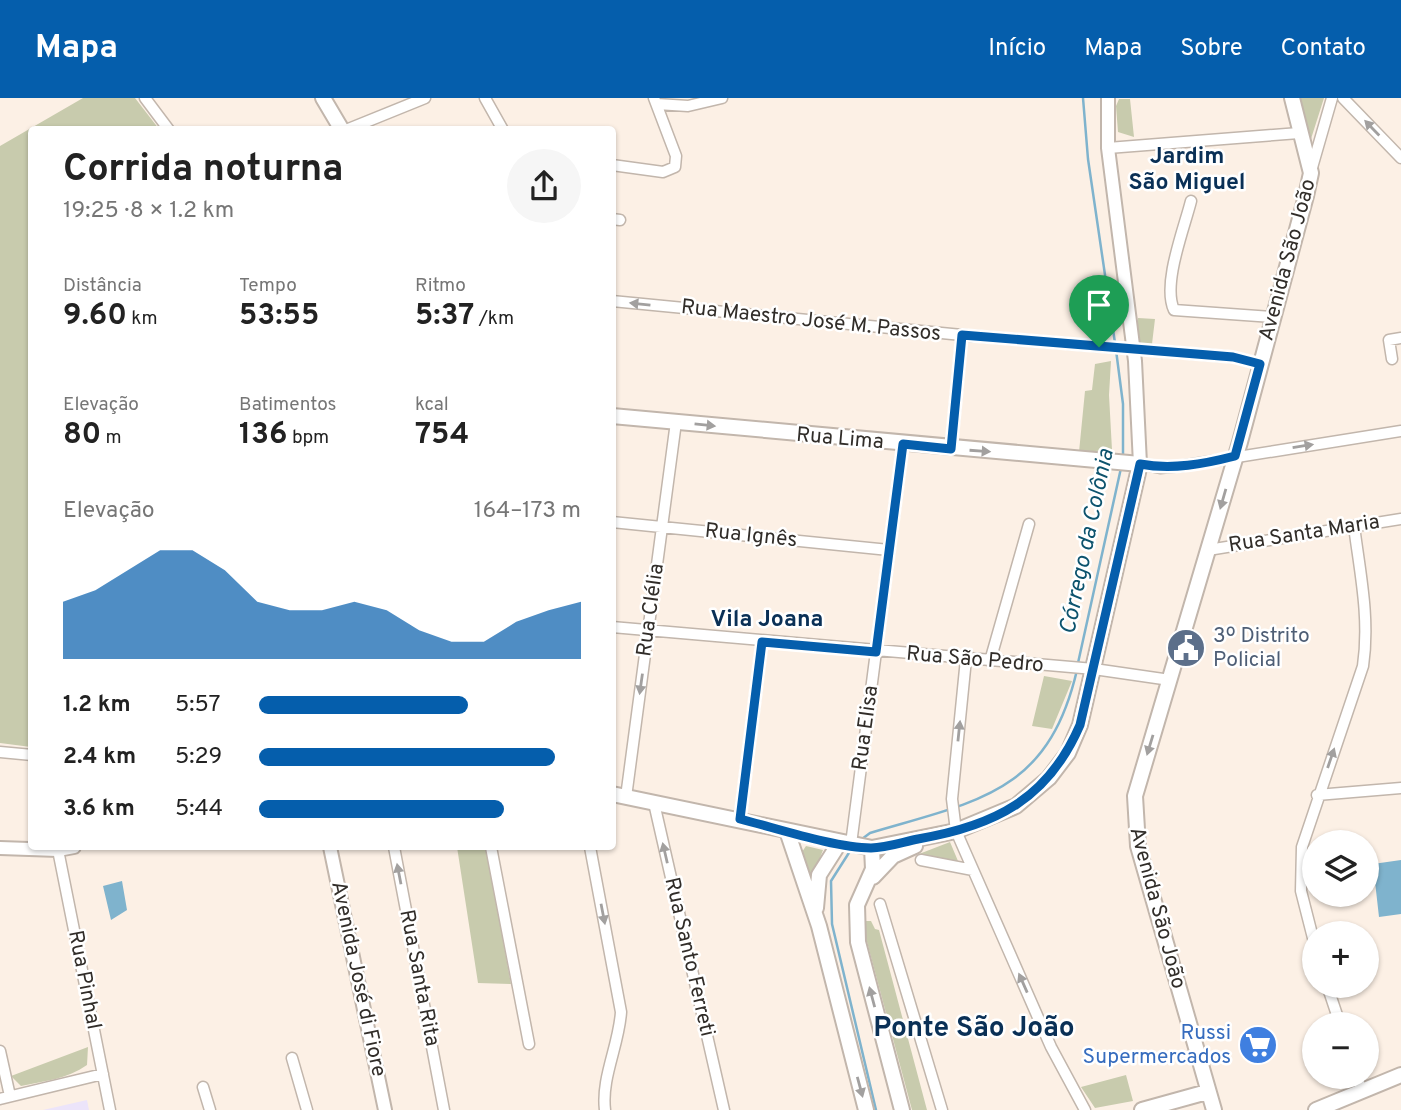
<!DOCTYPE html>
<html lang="pt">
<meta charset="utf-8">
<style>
body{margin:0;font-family:Overpass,sans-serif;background:#f6f6f6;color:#222;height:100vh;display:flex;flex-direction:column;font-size:26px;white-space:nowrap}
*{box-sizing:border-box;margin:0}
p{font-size:23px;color:#767676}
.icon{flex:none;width:38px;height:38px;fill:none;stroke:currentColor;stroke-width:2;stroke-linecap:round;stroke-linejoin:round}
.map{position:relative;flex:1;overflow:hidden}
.details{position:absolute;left:28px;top:28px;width:588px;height:724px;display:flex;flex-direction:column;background:#fff;border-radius:7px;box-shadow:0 2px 5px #0004}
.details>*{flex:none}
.tools{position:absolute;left:1302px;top:732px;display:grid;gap:14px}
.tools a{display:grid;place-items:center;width:77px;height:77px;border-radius:50%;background:#fff;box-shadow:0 2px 5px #0004;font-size:35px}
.pin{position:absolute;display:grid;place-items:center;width:60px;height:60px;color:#fff;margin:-72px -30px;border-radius:50% 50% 50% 0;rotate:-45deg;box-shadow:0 0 7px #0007}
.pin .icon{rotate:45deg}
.round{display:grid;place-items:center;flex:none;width:74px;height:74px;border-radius:37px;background:#f6f6f6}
.head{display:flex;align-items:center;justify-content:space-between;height:119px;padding:0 35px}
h1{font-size:38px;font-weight:700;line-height:52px}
.stats{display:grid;grid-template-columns:repeat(3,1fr);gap:10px;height:119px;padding:7px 35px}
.stats div{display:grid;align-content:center}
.stats b{font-size:30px;font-weight:700}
.stats small{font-size:19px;font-weight:400}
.stats p{font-size:19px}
.chart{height:196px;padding:14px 35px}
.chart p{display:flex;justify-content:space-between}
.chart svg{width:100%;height:126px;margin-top:7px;fill:#055eac;opacity:.7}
ul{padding:0 35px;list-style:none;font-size:23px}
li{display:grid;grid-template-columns:112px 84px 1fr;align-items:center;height:52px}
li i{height:18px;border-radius:9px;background:#055eac}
header{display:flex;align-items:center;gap:42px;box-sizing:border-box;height:98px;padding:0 35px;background:#055eac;color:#fff}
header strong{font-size:33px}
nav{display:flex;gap:38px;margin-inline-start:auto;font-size:24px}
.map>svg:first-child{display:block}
.education{fill:#ece4fa}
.green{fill:#c8cbad}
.water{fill:#7fb3cd}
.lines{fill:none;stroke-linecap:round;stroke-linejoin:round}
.stream{stroke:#7fb3cd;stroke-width:2.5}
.minor-casing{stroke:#c2b6ac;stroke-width:13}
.tertiary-casing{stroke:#c2b6ac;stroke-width:16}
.secondary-casing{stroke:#c2b6ac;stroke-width:18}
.minor{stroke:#fff;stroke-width:10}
.tertiary{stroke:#fff;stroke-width:12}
.secondary{stroke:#fff;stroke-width:14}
.oneway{fill:#a2a09f}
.route-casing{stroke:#fff;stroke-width:14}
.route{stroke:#055eac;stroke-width:9}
.labels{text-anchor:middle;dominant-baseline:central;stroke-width:5;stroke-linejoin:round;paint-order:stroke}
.street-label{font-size:21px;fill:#312d29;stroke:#fff}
.service-label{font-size:21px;fill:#4e5e75;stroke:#fff;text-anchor:start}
.shop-label{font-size:21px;fill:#366cbe;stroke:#fff;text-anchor:end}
.neighbourhood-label{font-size:23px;font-weight:bold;fill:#0a3056;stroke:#fff}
.water-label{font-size:23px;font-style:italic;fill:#0d536d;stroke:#fff}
.district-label{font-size:28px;font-weight:bold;fill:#0a3056;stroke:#fff}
</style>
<header>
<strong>Mapa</strong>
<nav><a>Início</a><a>Mapa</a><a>Sobre</a><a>Contato</a></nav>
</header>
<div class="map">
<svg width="1401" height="1012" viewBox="0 0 1401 1012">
<rect width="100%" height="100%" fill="#fcf0e5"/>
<path class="education" d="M87 1002 89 1012H43Z"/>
<path class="green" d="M83 0H135L159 31 32 32 31 649 0 645V48Z
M1294 0H1324L1310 44 1305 45Z
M1119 1H1130L1134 39 1118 34 1116 8Z
M1138 220 1155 221 1152 246 1136 245Z
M1111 263 1109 297 1112 352 1079 354 1085 293 1092 292 1095 266Z
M1044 578 1072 583 1052 631 1032 628Z
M950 744 958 763 919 756Z
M806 748 823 752 812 780 807 777 802 754Z
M457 749H486L511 886 478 885Z
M866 823H871L875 831 879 832 927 1012H912L863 829Z
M88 949 87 967C67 981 45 983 21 988L11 978Z
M1126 977 1133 1003 1095 1010 1081 989Z"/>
<path class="water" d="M1401 762V816L1379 819 1373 766Z
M122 783 127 812 111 822 103 788Z"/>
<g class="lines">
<path class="stream" d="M1083 0 1088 61 1115 245
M1116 252 1123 306V360
M1078 565 1121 370
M862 741 870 735C977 703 1048 696 1077 572
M852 750 831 783 832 826 876 1012"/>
<defs>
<path id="minor" d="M145 0 169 32
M485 0 503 32
M1343 0 1401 60
M657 6 688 8 722 0
M346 32 425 0
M1108 50 1299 35
M612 67 663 74 675 69 676 58 654 0
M1311 73 1332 0
M1191 103C1184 131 1162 186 1174 212L1273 219
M612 121 620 122
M612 203 962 237 1233 259 1260 266
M1392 261 1389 242 1401 240
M951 351 962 237
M1140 366 1160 370 1181 368 1401 333
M612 424 889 452
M1208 452 1401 421
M612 529 1094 571 1170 582
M966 561 952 701 956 733 1051 949 1085 1012
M990 563 1029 426
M0 654 32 657
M1317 697 1401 690
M626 699 676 324
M654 705 724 1012
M740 721 762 544
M851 746 903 346
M394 749 444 1012
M491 749 529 946
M590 749 621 914C619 947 601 980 605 1012
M58 752 110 1012
M921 762 973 772
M880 806 942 1012
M1314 844 1301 793 1302 749 1363 568C1370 520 1360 475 1354 428
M1327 887 1340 926
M0 953 10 998
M292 960 307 1012
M1357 978 1362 994
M203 989 210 1012
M0 1001 103 976"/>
<path id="tertiary" d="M1108 0V50L1135 263 1140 366
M330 749 385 1012
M0 750 58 752 74 749"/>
<path id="secondary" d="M323 0 342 32
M612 318 1140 366 1080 627 1068 655 1049 680 1016 708 956 733 872 750 612 696
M787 733 819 828 866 1012
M872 750 873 771 857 807 858 844 902 1012
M873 779 893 758 915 748
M816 810 819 777 840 744
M1142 1012 1207 994
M1214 1012 1138 748 1135 698 1240 344 1306 98 1311 75 1292 0
M1316 1012 1401 977"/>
</defs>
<use href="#minor" class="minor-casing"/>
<use href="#tertiary" class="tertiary-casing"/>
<use href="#secondary" class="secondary-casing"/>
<use href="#minor" class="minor"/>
<use href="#tertiary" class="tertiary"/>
<use href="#secondary" class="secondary"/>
</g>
<defs><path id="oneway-solid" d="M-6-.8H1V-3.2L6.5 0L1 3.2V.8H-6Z" transform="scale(1.75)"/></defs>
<g class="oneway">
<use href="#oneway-solid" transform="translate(1372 30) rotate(-134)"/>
<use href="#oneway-solid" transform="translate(640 206) rotate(-174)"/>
<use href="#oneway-solid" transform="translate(705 327) rotate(6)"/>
<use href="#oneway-solid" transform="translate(1303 348) rotate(-9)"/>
<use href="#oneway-solid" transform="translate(980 353) rotate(4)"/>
<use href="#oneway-solid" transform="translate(1223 401) rotate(106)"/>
<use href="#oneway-solid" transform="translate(641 586) rotate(98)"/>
<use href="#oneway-solid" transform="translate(959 633) rotate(-84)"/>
<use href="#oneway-solid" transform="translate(1150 647) rotate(107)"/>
<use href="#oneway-solid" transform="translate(1331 660) rotate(-71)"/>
<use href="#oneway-solid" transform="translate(665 755) rotate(-103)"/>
<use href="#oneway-solid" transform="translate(399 776) rotate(-101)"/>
<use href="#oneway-solid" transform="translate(603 816) rotate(79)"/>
<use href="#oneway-solid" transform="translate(1023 885) rotate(-114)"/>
<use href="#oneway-solid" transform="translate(872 899) rotate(-105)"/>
<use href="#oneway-solid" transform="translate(860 989) rotate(75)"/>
</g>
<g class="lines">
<defs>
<path id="route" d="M962 237 1233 259 1260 266 1235 358C1204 366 1172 372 1140 366L1080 627C1048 701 995 728 918 741 903 744 886 750 871 750 836 750 776 730 740 721L762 544 876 554 903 346 951 351Z"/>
</defs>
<use href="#route" class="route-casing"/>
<use href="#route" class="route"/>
</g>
<defs>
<symbol id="civic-disc" viewBox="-11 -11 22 22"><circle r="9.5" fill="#5c6f8a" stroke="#fff"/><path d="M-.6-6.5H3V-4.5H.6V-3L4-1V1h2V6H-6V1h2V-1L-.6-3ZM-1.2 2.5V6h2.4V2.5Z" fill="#fff"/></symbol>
<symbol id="supermarket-disc" viewBox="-11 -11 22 22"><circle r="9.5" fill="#3f7fe0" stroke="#fff"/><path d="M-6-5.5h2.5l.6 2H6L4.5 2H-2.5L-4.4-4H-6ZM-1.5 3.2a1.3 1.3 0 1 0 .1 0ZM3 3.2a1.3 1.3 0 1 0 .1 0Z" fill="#fff"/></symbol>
</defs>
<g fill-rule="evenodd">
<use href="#civic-disc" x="1164" y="528" width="44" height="44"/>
<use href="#supermarket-disc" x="1236" y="925" width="44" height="44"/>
</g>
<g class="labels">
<g class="street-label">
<text transform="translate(1288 162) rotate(-75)">Avenida São João</text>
<text transform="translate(811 223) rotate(6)">Rua Maestro José M. Passos</text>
<text transform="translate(840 341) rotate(5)">Rua Lima</text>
<text transform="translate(1304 436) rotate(-9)">Rua Santa Maria</text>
<text transform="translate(751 438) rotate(6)">Rua Ignês</text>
<text transform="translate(651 512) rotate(-82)">Rua Clélia</text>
<text transform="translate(975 562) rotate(5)">Rua São Pedro</text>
<text transform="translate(866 630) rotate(-82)">Rua Elisa</text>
<text transform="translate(1157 810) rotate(75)">Avenida São João</text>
<text transform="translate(689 859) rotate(77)">Rua Santo Ferreti</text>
<text transform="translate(419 880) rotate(79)">Rua Santa Rita</text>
<text transform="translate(358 881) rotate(78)">Avenida José di Fiore</text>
<text transform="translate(84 882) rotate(79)">Rua Pinhal</text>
</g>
<g class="service-label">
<text x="1213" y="538">3º Distrito<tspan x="1213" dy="24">Policial</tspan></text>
</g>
<g class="shop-label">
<text x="1231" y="935">Russi<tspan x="1231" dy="24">Supermercados</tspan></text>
</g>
<g class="neighbourhood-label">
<text x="1187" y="59">Jardim<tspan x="1187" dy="26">São Miguel</tspan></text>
<text x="767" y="522">Vila Joana</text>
</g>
<g class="water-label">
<text transform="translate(1088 444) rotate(-78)">Córrego da Colônia</text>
</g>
<g class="district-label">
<text x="974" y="931">Ponte São João</text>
</g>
</g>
</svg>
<div class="tools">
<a><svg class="icon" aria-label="layers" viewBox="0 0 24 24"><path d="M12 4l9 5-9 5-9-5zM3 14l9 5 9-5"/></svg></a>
<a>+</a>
<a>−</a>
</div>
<div class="pin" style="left:1099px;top:249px;background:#1e9e55"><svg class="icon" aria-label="arrive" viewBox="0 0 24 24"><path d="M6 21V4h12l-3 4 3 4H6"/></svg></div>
<section class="details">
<div class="head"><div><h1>Corrida noturna</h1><p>19:25 · 8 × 1.2 km</p></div><a class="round"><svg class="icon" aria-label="share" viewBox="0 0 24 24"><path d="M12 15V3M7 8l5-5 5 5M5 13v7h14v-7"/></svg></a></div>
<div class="stats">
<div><p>Distância</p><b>9.60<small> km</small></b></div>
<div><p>Tempo</p><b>53:55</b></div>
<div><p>Ritmo</p><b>5:37<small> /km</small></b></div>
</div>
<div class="stats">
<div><p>Elevação</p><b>80<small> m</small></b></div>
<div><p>Batimentos</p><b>136<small> bpm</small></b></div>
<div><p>kcal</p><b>754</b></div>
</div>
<div class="chart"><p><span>Elevação</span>164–173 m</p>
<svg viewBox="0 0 160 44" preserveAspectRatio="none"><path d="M0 44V24L10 20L20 13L30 6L40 6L50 13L60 24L70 27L80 27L90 24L100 27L110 34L120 38L130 38L140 31L150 27L160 24V44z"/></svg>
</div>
<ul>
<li><b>1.2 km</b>5:57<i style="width:65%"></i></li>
<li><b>2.4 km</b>5:29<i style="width:92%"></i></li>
<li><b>3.6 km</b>5:44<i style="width:76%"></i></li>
</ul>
</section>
</div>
